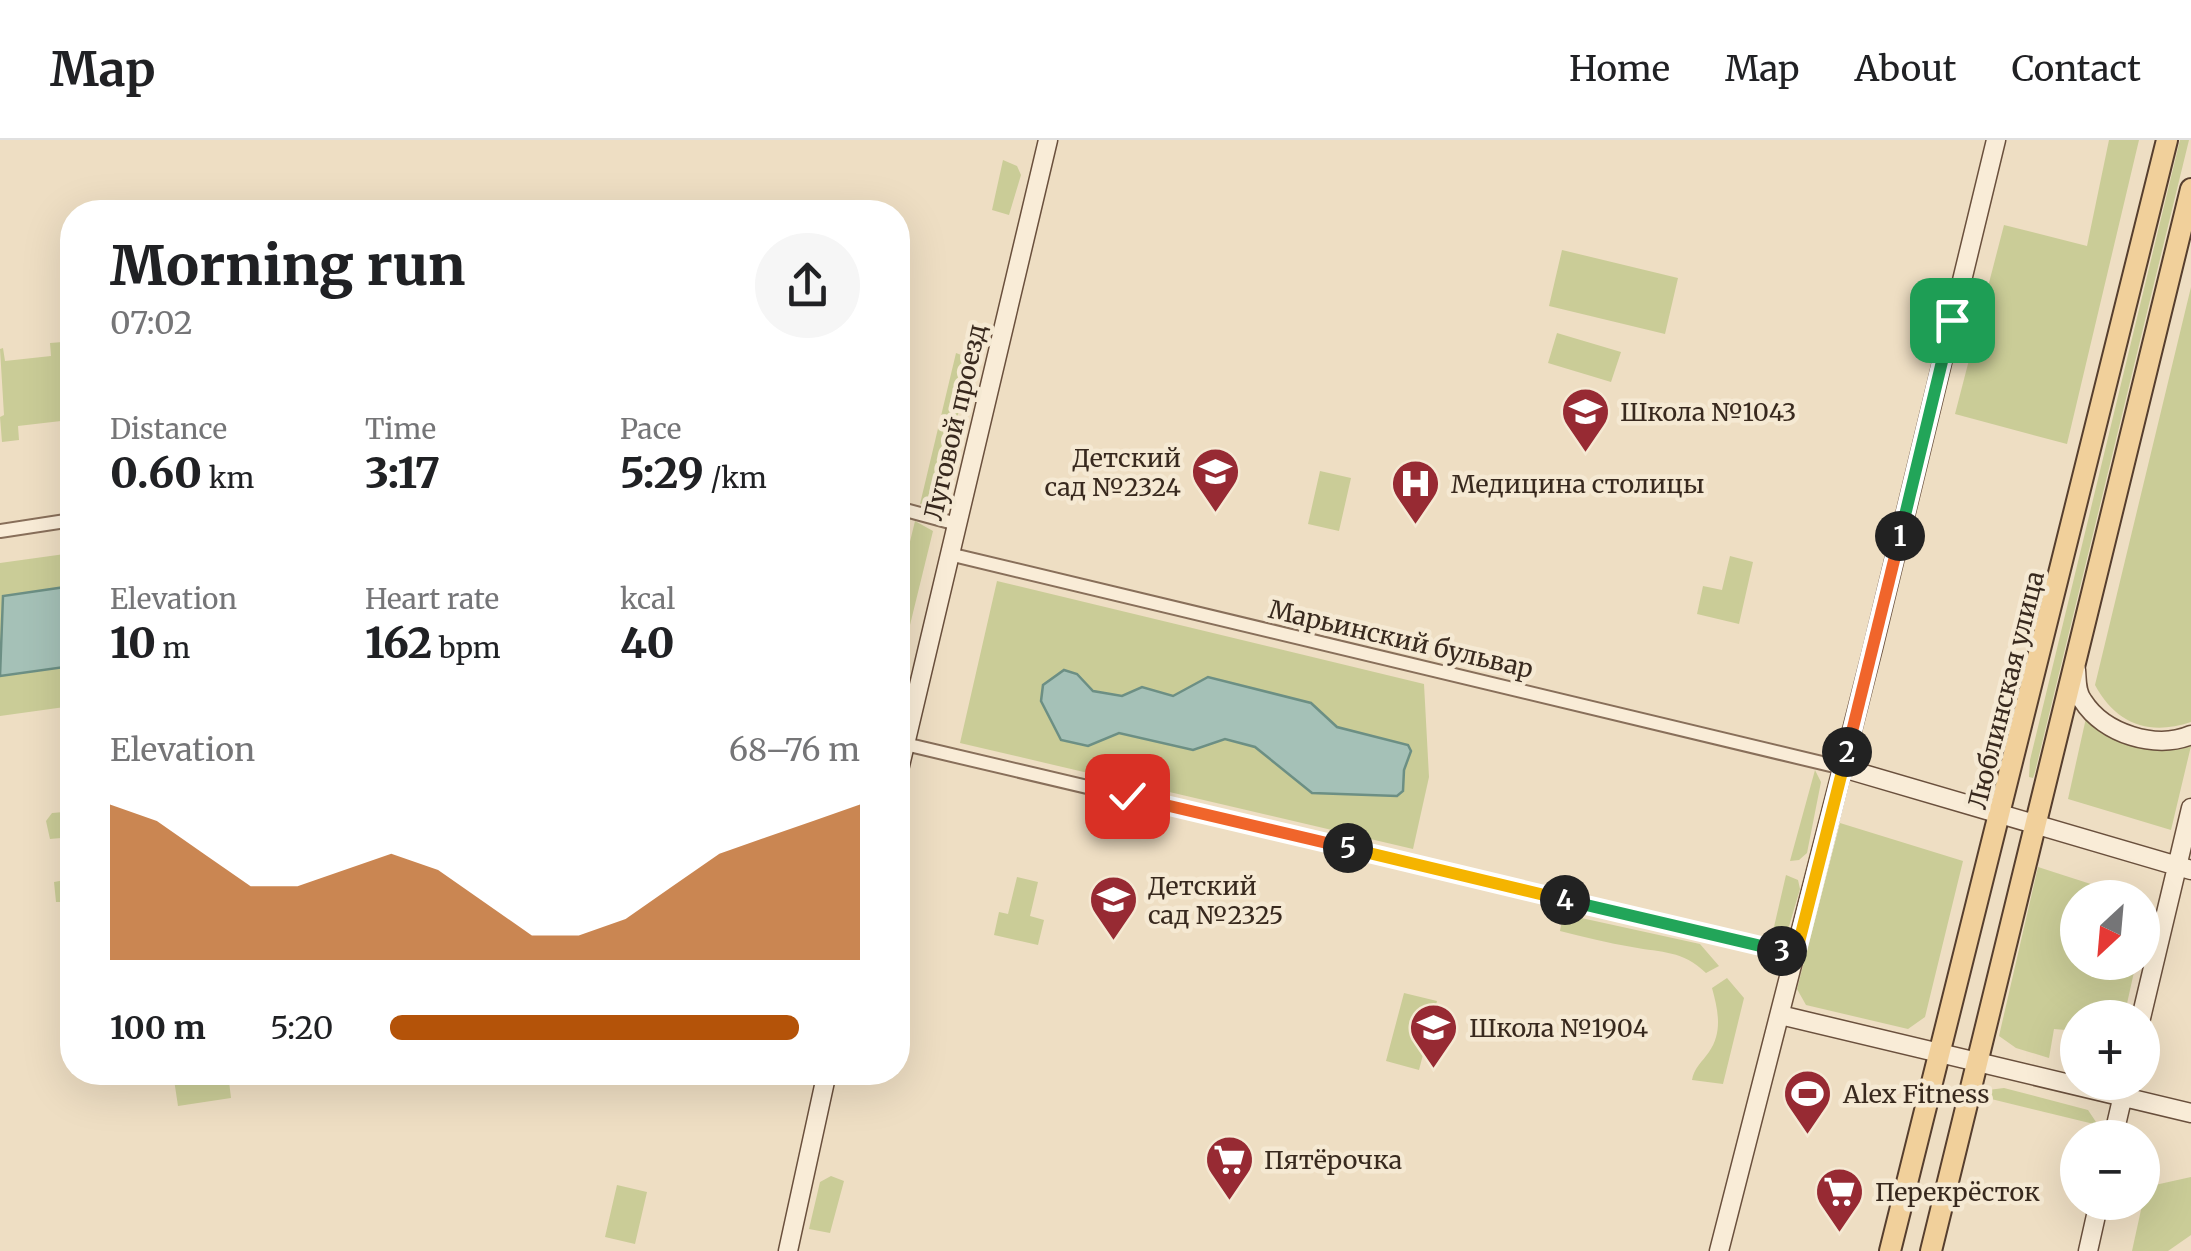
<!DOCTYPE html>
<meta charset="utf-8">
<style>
body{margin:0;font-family:Merriweather,serif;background:#f6f6f6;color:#202124;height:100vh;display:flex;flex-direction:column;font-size:38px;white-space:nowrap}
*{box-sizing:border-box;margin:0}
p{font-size:32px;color:#757577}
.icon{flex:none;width:55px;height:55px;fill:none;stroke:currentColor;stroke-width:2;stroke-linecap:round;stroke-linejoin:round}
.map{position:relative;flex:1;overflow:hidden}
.side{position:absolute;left:60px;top:60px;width:850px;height:885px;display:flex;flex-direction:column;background:#fff;border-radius:40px;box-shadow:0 10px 40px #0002}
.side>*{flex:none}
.needle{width:65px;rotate:206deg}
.buttons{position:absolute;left:2060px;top:740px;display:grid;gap:20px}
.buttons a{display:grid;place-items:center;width:100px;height:100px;border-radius:50%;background:#fff;box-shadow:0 10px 40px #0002;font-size:50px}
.pin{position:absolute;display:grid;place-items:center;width:85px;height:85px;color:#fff;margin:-42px;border-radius:20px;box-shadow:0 5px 15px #0006}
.km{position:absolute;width:50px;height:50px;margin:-25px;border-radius:50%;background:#222;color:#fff;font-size:28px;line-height:50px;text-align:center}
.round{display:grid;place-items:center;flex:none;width:105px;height:105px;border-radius:52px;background:#f6f6f6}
.head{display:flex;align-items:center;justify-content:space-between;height:170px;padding:0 50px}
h1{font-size:55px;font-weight:800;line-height:75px}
.stats{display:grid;grid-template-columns:repeat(3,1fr);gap:15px;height:170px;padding:10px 50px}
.stats div{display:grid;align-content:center}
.stats b{font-size:42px;font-weight:800}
.stats small{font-size:28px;font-weight:400}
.stats p{font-size:28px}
.chart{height:280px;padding:20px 50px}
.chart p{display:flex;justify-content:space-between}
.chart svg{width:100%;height:180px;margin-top:10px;fill:#b45309;opacity:.7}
ul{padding:0 50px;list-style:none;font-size:32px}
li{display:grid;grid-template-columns:160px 120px 1fr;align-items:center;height:75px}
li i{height:25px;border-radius:12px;background:#b45309}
header{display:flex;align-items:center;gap:60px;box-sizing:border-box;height:140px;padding:0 50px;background:#fff;border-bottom:2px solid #e0e0e0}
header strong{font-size:48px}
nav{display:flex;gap:55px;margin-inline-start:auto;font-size:35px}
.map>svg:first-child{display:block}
.green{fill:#cacc97}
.water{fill:#a5c1b7;stroke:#6c8f84;stroke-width:2.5}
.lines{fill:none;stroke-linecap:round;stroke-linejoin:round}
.street-casing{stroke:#886f5a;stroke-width:16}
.secondary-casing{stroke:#6a503d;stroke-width:21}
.primary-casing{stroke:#563e2e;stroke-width:24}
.street{stroke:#f9ecd7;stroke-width:12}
.secondary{stroke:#f9ecd7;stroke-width:18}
.primary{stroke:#f1d09b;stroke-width:20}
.split-1-casing{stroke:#fff;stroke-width:20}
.split-2-casing{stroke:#fff;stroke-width:20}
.split-3-casing{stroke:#fff;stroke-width:20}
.split-4-casing{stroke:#fff;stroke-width:20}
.split-5-casing{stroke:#fff;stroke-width:20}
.split-6-casing{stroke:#fff;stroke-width:20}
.split-1{stroke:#22a559;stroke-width:12}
.split-2{stroke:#f0652b;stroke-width:12}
.split-3{stroke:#f5b400;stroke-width:12}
.split-4{stroke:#22a559;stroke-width:12}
.split-5{stroke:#f5b400;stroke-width:12}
.split-6{stroke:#f0652b;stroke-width:12}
.labels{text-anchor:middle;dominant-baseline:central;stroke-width:9;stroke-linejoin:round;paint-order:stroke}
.poi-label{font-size:25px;fill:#38291e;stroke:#f5e9d3;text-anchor:start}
.street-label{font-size:25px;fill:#38291e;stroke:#f5e9d3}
</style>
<header>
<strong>Map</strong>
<nav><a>Home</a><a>Map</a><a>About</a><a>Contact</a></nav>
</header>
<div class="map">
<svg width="2191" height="1111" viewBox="0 0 2191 1111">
<rect width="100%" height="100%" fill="#eedec3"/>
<path class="green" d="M2109 0H2139L2067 304 1955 274 2004 85 2087 106Z
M2180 0H2189L2035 632 2033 638 2029 637 2030 620Z
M1003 20 1017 26 1021 35 1009 75 992 70Z
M1562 110 1678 138 1665 194 1549 166Z
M2191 147V582C2149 596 2116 584 2095 545Z
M1557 193 1621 212 1611 242 1548 223Z
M63 202 72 208V219L63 221 69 268 72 269V294L63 295 61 281 18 286 19 300 2 302 0 277 4 275 0 209 3 208 5 221 51 216 50 203Z
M956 213 972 219 936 361 920 364Z
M1320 331 1351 338 1339 391 1308 384Z
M915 381 933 391 898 534V451Z
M72 413V566L0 576V423Z
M1730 416 1753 422 1739 484 1697 474 1703 446 1722 450Z
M997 441 1424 544 1429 637 1413 709 960 603Z
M2086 578C2120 603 2149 613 2191 606L2171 690 2068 659Z
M1815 630 1821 642 1807 713 1799 720 1790 721Z
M64 672 66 683 72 682V762H56L54 742 65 740 61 698 50 699 46 681 52 673Z
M1840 683 1963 721 1925 877 1908 889 1806 865 1797 849Z
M2038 727 2131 757 2078 758V822L2136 823 2124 877 2078 878 2077 891 2054 889 2049 918 2016 908 1999 896Z
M1786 735 1798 740 1800 749 1785 800 1770 804Z
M1017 737 1038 742 1030 776 1044 780 1038 805 994 795 999 772 1008 774Z
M1563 774 1700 804 1719 826 1706 833C1682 810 1663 813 1632 807 1608 803 1584 797 1560 791Z
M1727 838 1744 858 1723 944 1692 940C1694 928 1702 922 1709 912 1723 892 1718 870 1712 848Z
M1404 853 1437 861 1419 930 1386 921Z
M173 933H228L231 958 178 966Z
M2004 948 2088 970 2098 985 1983 957 1988 950Z
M831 1036 844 1041 830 1093 809 1089 820 1042Z
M2191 1037V1095L2168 1111H2132L2146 1047Z
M617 1045 647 1052 635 1104 605 1097Z"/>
<path class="water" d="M72 446V526L0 536 3 456Z
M1064 530 1077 534 1093 551 1122 556 1142 547 1173 556 1208 537 1311 563 1337 587 1408 605 1411 611 1404 630 1403 651 1397 656 1312 653 1255 607 1225 599 1193 610 1119 593 1088 606 1061 600 1041 561 1043 545Z"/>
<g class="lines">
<defs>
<path id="street" d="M898 368 957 384
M0 391 72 380
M949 414 1843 628
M905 604 1796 814"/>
<path id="secondary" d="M2076 530C2077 541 2076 552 2083 561 2104 594 2156 610 2191 595
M1843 628 2191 730
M898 634 1048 0
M1780 875 2191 973
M2141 878 2191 668
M2113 998 2126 942
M788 1111 827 932
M1719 1111 1873 508 1996 0
M2088 1111 2099 1062"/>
<path id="primary" d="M1890 1111 2167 0
M1931 1111 2191 49"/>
</defs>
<use href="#street" class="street-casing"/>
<use href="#secondary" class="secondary-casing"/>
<use href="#primary" class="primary-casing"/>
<use href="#street" class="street"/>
<use href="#secondary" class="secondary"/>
<use href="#primary" class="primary"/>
</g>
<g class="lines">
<defs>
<path id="split-1" d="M1900 396 1952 180"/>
<path id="split-2" d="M1847 612 1900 396"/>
<path id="split-3" d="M1782 811 1796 814 1847 612"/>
<path id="split-4" d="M1565 760 1782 811"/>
<path id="split-5" d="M1348 708 1565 760"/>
<path id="split-6" d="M1127 656 1348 708"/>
</defs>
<use href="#split-1" class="split-1-casing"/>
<use href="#split-2" class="split-2-casing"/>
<use href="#split-3" class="split-3-casing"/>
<use href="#split-4" class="split-4-casing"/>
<use href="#split-5" class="split-5-casing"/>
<use href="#split-6" class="split-6-casing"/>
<use href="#split-1" class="split-1"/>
<use href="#split-2" class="split-2"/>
<use href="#split-3" class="split-3"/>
<use href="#split-4" class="split-4"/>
<use href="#split-5" class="split-5"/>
<use href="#split-6" class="split-6"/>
</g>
<defs>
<symbol id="school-pin" viewBox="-11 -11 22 30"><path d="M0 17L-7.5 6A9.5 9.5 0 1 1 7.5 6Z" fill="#972a33" stroke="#f5e9d3"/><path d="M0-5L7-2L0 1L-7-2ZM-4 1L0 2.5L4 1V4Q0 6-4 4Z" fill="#fff"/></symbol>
<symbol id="hospital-pin" viewBox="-11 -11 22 30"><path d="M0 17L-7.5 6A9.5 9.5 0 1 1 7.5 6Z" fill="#972a33" stroke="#f5e9d3"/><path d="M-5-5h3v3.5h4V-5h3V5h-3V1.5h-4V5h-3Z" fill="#fff"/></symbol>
<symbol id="stadium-pin" viewBox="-11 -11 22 30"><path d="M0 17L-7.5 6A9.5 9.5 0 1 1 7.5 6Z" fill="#972a33" stroke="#f5e9d3"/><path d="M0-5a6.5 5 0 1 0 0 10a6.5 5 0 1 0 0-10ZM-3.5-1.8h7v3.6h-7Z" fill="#fff"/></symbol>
<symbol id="supermarket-pin" viewBox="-11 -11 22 30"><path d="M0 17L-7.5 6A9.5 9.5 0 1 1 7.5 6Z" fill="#972a33" stroke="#f5e9d3"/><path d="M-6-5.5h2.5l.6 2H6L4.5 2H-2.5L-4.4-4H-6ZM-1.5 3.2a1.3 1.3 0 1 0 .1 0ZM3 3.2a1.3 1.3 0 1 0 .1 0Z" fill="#fff"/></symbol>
</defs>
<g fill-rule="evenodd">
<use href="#school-pin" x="1558" y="244" width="55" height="75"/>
<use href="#school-pin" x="1188" y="304" width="55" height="75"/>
<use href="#hospital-pin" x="1388" y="316" width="55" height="75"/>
<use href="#school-pin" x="1086" y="732" width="55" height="75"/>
<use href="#school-pin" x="1406" y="860" width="55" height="75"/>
<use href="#stadium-pin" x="1780" y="926" width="55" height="75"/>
<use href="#supermarket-pin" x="1202" y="992" width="55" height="75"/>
<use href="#supermarket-pin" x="1812" y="1024" width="55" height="75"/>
</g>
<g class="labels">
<g class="poi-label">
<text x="1620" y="272">Школа №1043</text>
<text x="1181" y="318" text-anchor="end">Детский<tspan x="1181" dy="29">сад №2324</tspan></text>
<text x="1451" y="344">Медицина столицы</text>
<text x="1148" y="746">Детский<tspan x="1148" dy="29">сад №2325</tspan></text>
<text x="1469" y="888">Школа №1904</text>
<text x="1843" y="954">Alex Fitness</text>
<text x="1264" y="1020">Пятёрочка</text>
<text x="1875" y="1052">Перекрёсток</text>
</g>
<g class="street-label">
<text transform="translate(955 282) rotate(-77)">Луговой проезд</text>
<text transform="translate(1401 499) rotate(13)">Марьинский бульвар</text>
<text transform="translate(2006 550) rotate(-76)">Люблинская улица</text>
</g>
</g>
</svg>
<div class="buttons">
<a><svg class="needle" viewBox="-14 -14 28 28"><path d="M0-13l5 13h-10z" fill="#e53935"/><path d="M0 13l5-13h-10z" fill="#757577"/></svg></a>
<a>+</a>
<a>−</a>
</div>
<div class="pin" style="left:1952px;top:180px;background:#1e9e55"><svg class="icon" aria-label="arrive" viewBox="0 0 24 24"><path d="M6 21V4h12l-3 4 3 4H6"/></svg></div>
<div class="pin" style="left:1127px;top:656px;background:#d93025"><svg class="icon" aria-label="check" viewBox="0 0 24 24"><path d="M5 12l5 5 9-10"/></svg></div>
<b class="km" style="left:1900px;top:396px">1</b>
<b class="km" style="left:1847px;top:612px">2</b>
<b class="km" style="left:1782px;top:811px">3</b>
<b class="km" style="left:1565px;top:760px">4</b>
<b class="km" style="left:1348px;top:708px">5</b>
<section class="side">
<div class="head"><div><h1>Morning run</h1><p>07:02</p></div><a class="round"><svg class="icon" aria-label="share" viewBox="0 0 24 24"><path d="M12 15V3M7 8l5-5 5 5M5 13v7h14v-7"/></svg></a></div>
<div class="stats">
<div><p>Distance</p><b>0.60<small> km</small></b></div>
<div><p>Time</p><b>3:17</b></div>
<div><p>Pace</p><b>5:29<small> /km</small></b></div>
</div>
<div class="stats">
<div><p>Elevation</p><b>10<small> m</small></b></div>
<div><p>Heart rate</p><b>162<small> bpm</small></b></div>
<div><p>kcal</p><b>40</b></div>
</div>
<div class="chart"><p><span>Elevation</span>68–76 m</p>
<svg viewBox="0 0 160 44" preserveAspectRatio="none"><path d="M0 44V6L10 10L20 18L30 26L40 26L50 22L60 18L70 22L80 30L90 38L100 38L110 34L120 26L130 18L140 14L150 10L160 6V44z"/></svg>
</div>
<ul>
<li><b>100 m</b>5:20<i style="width:87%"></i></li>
</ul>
</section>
</div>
